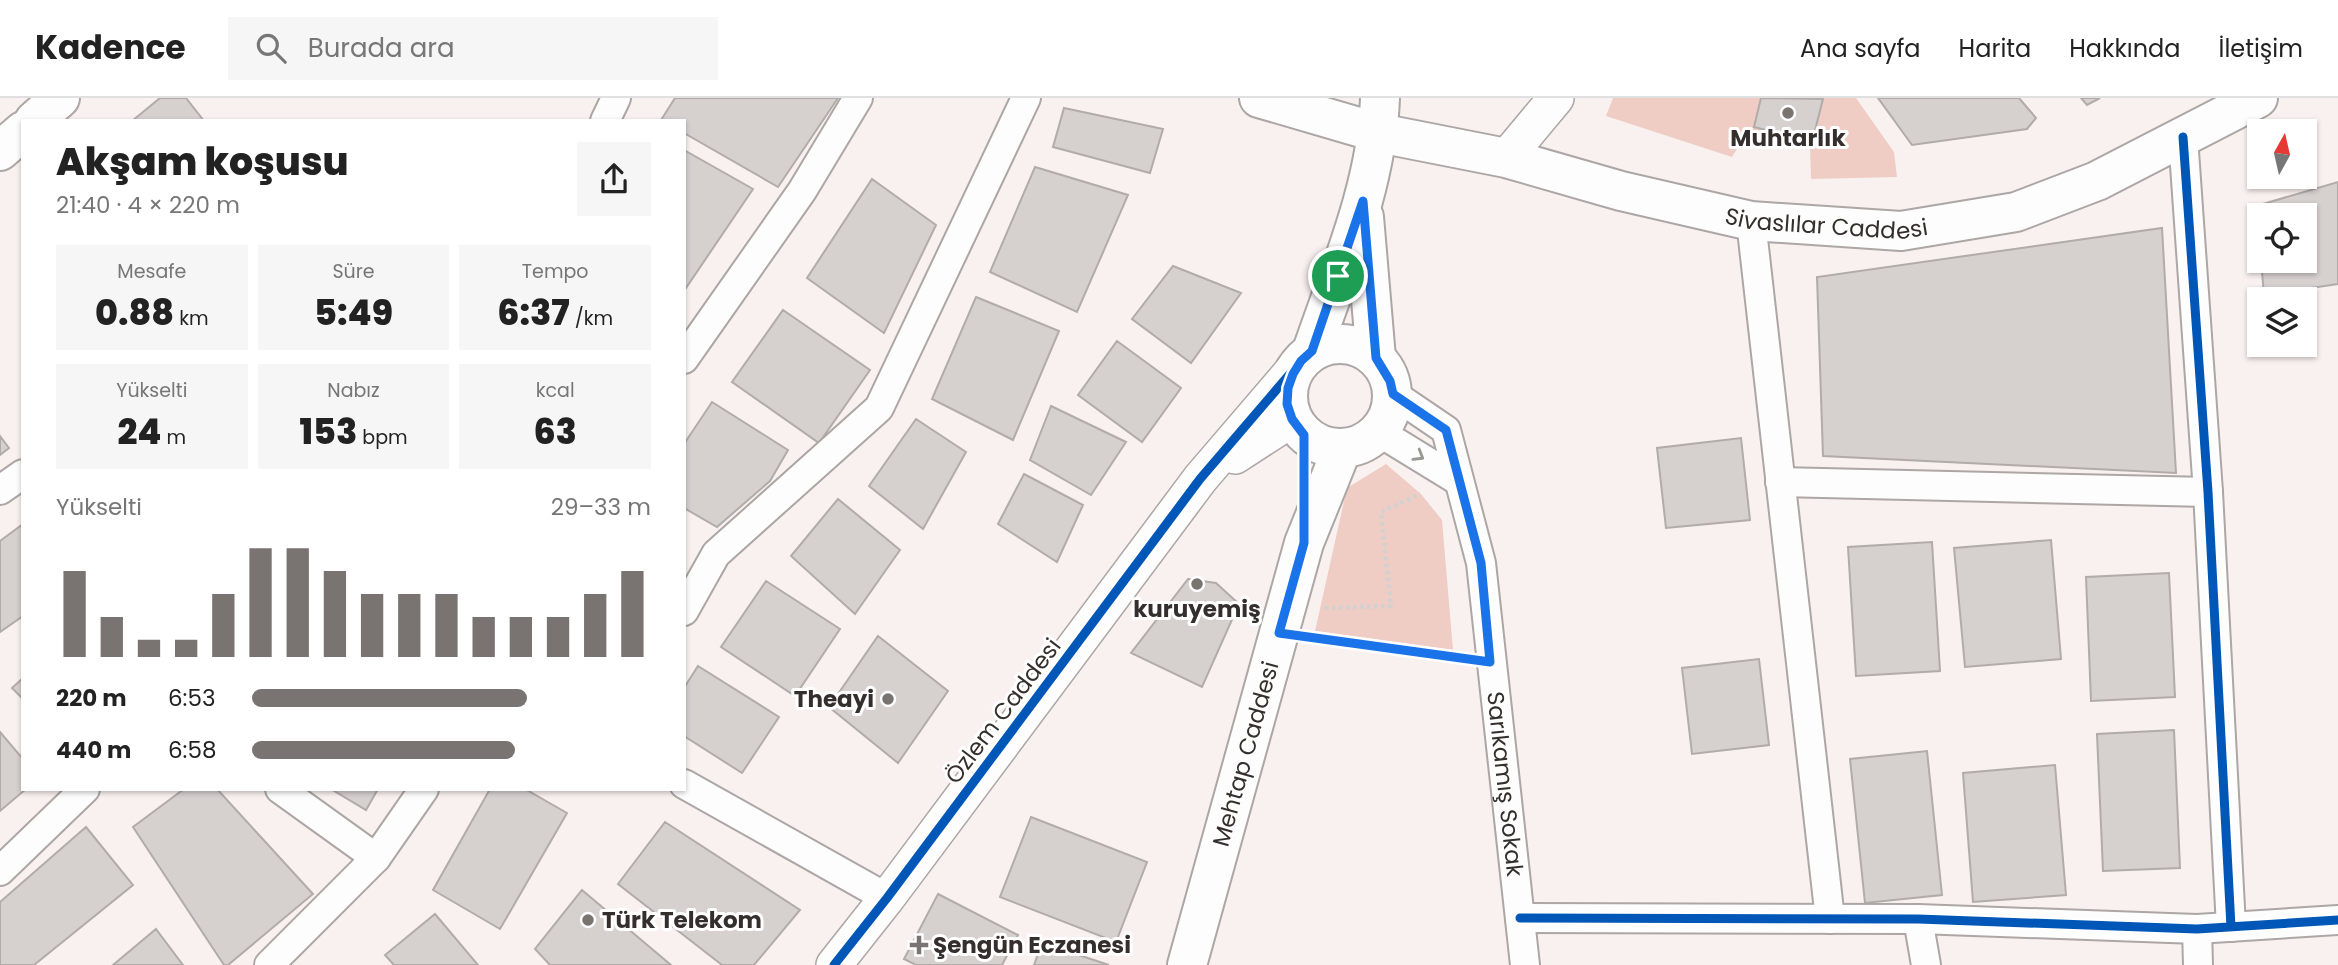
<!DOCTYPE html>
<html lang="tr">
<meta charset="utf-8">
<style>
body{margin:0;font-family:Poppins,sans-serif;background:#f6f6f6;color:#222;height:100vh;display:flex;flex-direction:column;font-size:26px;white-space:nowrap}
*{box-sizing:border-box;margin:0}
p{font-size:23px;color:#767676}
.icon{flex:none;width:38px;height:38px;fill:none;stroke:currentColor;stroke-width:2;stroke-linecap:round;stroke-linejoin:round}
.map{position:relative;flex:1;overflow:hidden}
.sheet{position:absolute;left:21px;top:21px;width:665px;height:672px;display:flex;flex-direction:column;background:#fff;border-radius:0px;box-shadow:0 2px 5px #0004}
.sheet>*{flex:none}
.needle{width:46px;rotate:8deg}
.buttons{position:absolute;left:2247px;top:21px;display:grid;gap:14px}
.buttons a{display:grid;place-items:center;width:70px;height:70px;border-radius:0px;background:#fff;box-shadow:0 2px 5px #0004;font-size:35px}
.pin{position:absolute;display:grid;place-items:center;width:60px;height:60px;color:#fff;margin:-30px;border:4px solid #fff;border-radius:50%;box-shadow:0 2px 7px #0007}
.round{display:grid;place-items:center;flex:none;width:74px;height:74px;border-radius:0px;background:#f6f6f6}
.summary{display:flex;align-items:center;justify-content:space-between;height:119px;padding:0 35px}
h1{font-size:38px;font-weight:800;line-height:52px}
.stats{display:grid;grid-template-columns:repeat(3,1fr);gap:10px;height:119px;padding:7px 35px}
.stats div{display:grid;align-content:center;border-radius:0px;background:#f6f6f6;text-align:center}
.stats b{font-size:35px;font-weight:800}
.stats small{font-size:19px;font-weight:400}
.stats p{font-size:19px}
.chart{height:196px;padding:14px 35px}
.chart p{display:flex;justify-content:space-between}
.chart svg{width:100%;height:126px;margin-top:7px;stroke:#797371;stroke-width:6}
ul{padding:0 35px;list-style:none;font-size:23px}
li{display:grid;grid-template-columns:112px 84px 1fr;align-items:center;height:52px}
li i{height:18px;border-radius:9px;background:#797371}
header{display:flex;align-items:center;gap:42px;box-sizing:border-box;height:98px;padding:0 35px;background:#fff;border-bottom:2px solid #e0e0e0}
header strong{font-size:33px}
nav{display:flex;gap:38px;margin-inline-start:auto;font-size:24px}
.search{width:490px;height:63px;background:#f6f6f6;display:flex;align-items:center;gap:18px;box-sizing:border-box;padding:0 24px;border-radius:0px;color:#767676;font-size:26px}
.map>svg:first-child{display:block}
.green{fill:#efcdc4}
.building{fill:#d6d0cf;stroke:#b1abaa;stroke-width:2}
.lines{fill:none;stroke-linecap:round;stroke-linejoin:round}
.minor-casing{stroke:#aca6a4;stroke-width:32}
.tertiary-casing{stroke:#aca6a4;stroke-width:38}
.secondary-casing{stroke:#aca6a4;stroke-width:42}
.path{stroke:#d3d1d0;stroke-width:4.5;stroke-dasharray:3.5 3.5;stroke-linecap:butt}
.minor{stroke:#fefdfd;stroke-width:28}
.tertiary{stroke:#fefdfd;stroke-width:35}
.secondary{stroke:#fefdfd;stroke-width:38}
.cycleway-casing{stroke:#fff;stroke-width:13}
.cycleway{stroke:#0057b8;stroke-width:9}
.oneway{stroke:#999695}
.route-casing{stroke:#fff;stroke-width:14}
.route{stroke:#1a73e8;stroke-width:9}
.poi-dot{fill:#797371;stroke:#fff;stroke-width:2.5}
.labels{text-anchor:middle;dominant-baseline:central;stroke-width:6;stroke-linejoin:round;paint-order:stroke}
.poi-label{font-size:23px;font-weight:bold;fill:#342f2d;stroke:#fff}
.street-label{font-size:23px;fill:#342f2d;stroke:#fff}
</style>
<header>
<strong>Kadence</strong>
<div class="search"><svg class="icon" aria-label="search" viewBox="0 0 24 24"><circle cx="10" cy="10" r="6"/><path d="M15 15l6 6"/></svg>Burada ara</div>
<nav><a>Ana sayfa</a><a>Harita</a><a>Hakkında</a><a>İletişim</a></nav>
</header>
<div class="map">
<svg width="2338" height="867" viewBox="0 0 2338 867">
<rect width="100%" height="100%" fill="#f9f1ef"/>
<path class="green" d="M1613 0H1856L1894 54 1897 79 1811 81 1810 48 1747 34 1732 59 1606 18Z
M1386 366 1421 396 1442 422 1453 552 1315 533 1347 390Z"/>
<path class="building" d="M160 0H186L204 23H132Z
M675 0H838L778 89 684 35V23L661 22Z
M1761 0 1823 1 1812 44 1754 29Z
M1878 0H2019L2036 20 2027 31 1912 47Z
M2081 0H2100L2087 7Z
M1064 10 1163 31 1150 75 1053 49Z
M684 52 753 91 684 193Z
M1035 69 1128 97 1077 214 990 174Z
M872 81 936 127 884 235 807 180Z
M2338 84V186L2264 197 2261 163H2305V117H2259V142L2256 108Z
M2162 130 2176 375 1823 358 1817 179Z
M1173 168 1241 195 1191 265 1132 221Z
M976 199 1059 233 1013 342 932 301Z
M783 212 870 272 819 345 732 284Z
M1117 243 1181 290 1142 344 1078 297Z
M712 304 788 352 770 383 717 429 684 410V346Z
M1051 308 1126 344 1091 397 1030 362Z
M916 321 966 354 923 431 869 388Z
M0 338 9 350 0 357Z
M1741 340 1750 422 1666 430 1657 350Z
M1024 376 1083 407 1057 464 998 426Z
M838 401 900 452 855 516 791 458Z
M23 426V518L0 534V443Z
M2051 442 2061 561 1965 569 1954 450Z
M1932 444 1940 573 1856 578 1848 449Z
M2169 475 2175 599 2091 603 2086 479Z
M1188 481 1216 485 1239 506 1202 589 1131 555Z
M766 483 840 531 795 598 721 549Z
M878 538 948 593 898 665 829 609Z
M1759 561 1769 647 1692 656 1682 570Z
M698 568 779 619 742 675 684 638V590Z
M23 580V601L12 590Z
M2174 632 2180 770 2103 773 2097 636Z
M0 634 23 661V691H26L0 713Z
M1927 653 1942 797 1865 805 1850 661Z
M2055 667 2066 797 1973 804 1963 675Z
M184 691H217L313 796 228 867H224L133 729Z
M331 691H378L366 712Z
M490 691H525L567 715 500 831 433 792Z
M1031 719 1147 764 1116 844 1000 799Z
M665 724 800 812 754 867H722L618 786Z
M86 729 133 787 34 867H0V804Z
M582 792 671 867H550L535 851Z
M938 796 1018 837 1002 867H916L904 861Z
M435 816 478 867H394L385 857Z
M156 831 183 867H113Z
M1042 845 1109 867H1034Z"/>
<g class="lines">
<defs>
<g id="minor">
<path d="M605 23 616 0"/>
<path d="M2183 39 2208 394 2231 829"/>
<path d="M1751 123 1830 821"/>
<path d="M684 261 802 93 858 0"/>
<path id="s1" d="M1393 296 1446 332 1481 465 1525 867"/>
<path d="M1379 334 1459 383"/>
<path d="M1780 384 2208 394"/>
<path d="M0 392 23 376"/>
<path d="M684 513 716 456 879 310 1026 0"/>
<path d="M684 686 887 800"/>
<path d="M280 691 376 760"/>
<path d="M0 773 85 691"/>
<path d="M1520 820 1918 821 2197 831 2338 822"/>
<path d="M1918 821 1926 867"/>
<path d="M2197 831 2198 867"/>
<path d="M269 867 376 760 424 691"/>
</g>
<path id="tertiary" d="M1506 60 1556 0
M1235 358 1292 321
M834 867 887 800 1200 381 1301 263"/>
<g id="secondary">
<path id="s2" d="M1259 0 1379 35 1506 60 1621 93 1751 123 1901 133 2016 114 2097 83 2258 0"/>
<path d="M34 23 60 0"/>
<path d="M0 53 23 33"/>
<path d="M1364 119 1376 260"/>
<circle cx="1340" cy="298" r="52"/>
<path d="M1312 253C1340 171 1377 87 1380 0"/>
<path id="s3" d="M1187 867 1304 445 1342 351"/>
</g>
</defs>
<use href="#minor" class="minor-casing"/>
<use href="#tertiary" class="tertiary-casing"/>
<use href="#secondary" class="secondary-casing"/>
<path class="path" d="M1325 510 1391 508 1381 414 1420 396
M1315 539 1462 560"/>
<use href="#minor" class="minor"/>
<use href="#tertiary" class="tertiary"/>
<use href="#secondary" class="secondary"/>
<defs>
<path id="cycleway" d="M2183 39 2208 394 2231 829
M1520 820 1918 821 2197 831 2338 822
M834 867 887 800 1200 381 1301 263"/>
</defs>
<use href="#cycleway" class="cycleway-casing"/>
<use href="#cycleway" class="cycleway"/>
</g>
<defs><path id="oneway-chevron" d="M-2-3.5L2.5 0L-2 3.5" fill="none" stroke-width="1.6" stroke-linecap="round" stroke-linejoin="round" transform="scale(1.75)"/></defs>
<use class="oneway" href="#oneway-chevron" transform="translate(1419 358) rotate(31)"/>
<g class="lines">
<defs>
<path id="route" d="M1363 103 1376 260 1390 283 1393 296 1446 332 1481 465 1490 564 1279 535 1304 445V337L1292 321 1287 306 1288 290 1293 276 1301 263 1312 253Z"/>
</defs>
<use href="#route" class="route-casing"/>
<use href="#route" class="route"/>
</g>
<g class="poi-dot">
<circle cx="1788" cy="15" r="7"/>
<circle cx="1197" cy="486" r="7"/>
<circle cx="888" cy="601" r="7"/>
<circle cx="588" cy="822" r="7"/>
<path d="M915.5 836.5h7v7h7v7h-7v7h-7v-7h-7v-7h7z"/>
</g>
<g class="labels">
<g class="poi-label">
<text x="1788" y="40">Muhtarlık</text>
<text x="1197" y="511">kuruyemiş</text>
<text x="874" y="601" text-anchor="end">Theayi</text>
<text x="602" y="822" text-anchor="start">Türk Telekom</text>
<text x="933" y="847" text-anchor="start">Şengün Eczanesi</text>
</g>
<g class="street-label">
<text stroke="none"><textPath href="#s2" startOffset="583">Sivaslılar Caddesi</textPath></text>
<text transform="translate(1003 613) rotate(-53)">Özlem Caddesi</text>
<text stroke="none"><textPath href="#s3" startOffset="219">Mehtap Caddesi</textPath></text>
<text stroke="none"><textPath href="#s1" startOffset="424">Sarıkamış Sokak</textPath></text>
</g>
</g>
</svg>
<div class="buttons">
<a><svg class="needle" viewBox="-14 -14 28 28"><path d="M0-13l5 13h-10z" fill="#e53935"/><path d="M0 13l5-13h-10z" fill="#767676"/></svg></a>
<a><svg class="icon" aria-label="locate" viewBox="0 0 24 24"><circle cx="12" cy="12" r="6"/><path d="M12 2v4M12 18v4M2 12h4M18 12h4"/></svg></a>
<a><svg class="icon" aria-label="layers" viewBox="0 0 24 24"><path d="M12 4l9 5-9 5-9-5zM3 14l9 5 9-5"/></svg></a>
</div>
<div class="pin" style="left:1338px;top:178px;background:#1e9e55"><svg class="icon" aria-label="arrive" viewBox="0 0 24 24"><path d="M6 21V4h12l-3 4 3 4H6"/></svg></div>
<section class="sheet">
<div class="summary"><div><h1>Akşam koşusu</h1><p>21:40 · 4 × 220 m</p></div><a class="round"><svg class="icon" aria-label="share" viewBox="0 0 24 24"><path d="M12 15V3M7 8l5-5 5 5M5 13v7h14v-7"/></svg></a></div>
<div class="stats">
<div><p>Mesafe</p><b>0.88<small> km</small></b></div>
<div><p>Süre</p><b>5:49</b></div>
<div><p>Tempo</p><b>6:37<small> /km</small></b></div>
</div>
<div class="stats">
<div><p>Yükselti</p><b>24<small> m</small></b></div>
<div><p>Nabız</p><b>153<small> bpm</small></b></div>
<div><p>kcal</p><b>63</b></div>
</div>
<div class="chart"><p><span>Yükselti</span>29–33 m</p>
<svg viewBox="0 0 160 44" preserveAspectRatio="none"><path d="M5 44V14M15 44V30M25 44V38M35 44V38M45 44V22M55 44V6M65 44V6M75 44V14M85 44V22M95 44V22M105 44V22M115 44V30M125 44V30M135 44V30M145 44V22M155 44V14"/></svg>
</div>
<ul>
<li><b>220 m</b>6:53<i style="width:69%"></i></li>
<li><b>440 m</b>6:58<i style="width:66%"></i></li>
</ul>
</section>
</div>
